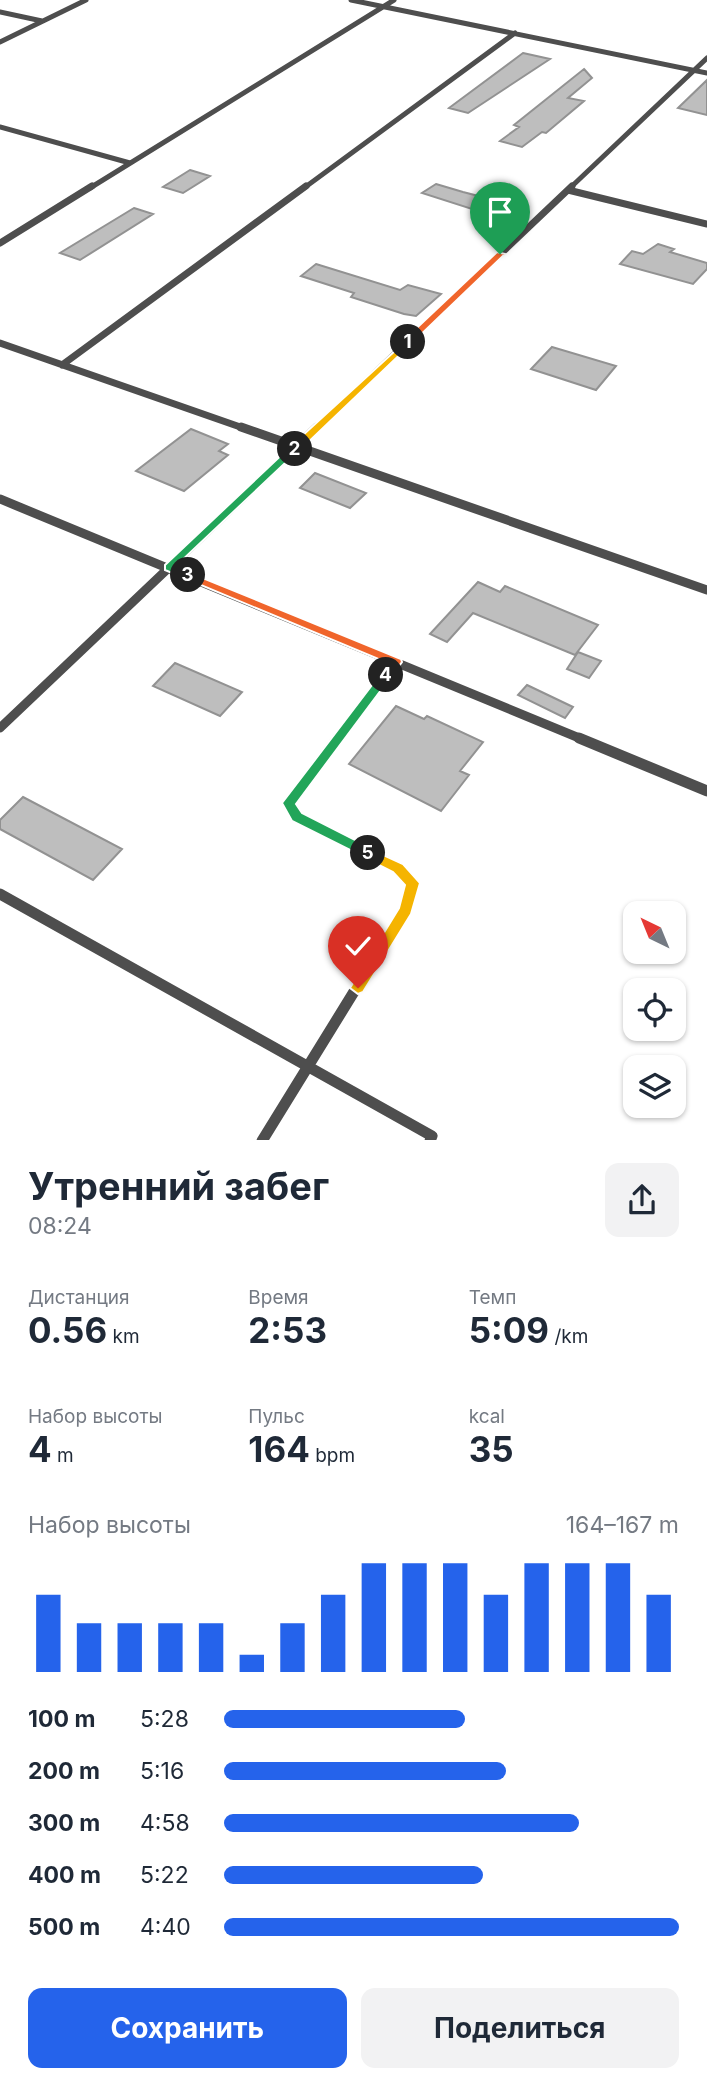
<!DOCTYPE html>
<html lang="ru">
<meta charset="utf-8">
<style>
body{margin:0;font-family:Inter,sans-serif;background:#f2f2f3;color:#1f2937;height:100vh;display:flex;flex-direction:column;font-size:26px;white-space:nowrap}
*{box-sizing:border-box;margin:0}
p{font-size:23px;color:#747a83}
.icon{flex:none;width:38px;height:38px;fill:none;stroke:currentColor;stroke-width:2;stroke-linecap:round;stroke-linejoin:round}
.map{position:relative;height:1140px;overflow:hidden}
.panel{display:flex;flex-direction:column;background:#fff;flex:1}
.panel>*{flex:none}
.needle{width:46px;rotate:317deg}
.fabs{position:absolute;left:623px;top:901px;display:grid;gap:14px}
.fabs a{display:grid;place-items:center;width:63px;height:63px;border-radius:14px;background:#fff;box-shadow:0 2px 5px #0004;font-size:35px}
.pin{position:absolute;display:grid;place-items:center;width:60px;height:60px;color:#fff;margin:-72px -30px;border-radius:50% 50% 50% 0;rotate:-45deg;box-shadow:0 0 7px #0007}
.pin .icon{rotate:45deg}
.km{position:absolute;width:35px;height:35px;margin:-18px;border-radius:50%;background:#222;color:#fff;font-size:19px;line-height:35px;text-align:center}
.round{display:grid;place-items:center;flex:none;width:74px;height:74px;border-radius:14px;background:#f2f2f3}
.summary{display:flex;align-items:center;justify-content:space-between;height:119px;padding:0 28px}
h1{font-size:38px;font-weight:700;line-height:52px}
.figures{display:grid;grid-template-columns:repeat(3,1fr);gap:10px;height:119px;padding:7px 28px}
.figures div{display:grid;align-content:center}
.figures b{font-size:35px;font-weight:700}
.figures small{font-size:19px;font-weight:400}
.figures p{font-size:19px}
.chart{height:196px;padding:14px 28px}
.chart p{display:flex;justify-content:space-between}
.chart svg{width:100%;height:126px;margin-top:7px;stroke:#2563eb;stroke-width:6}
.button{display:flex;gap:14px;margin-top:auto;padding:14px 28px}
.button a{flex:1;height:80px;border-radius:14px;background:#2563eb;color:#fff;font-size:28px;font-weight:700;line-height:80px;text-align:center}
.button a+a{background:#f2f2f3;color:#1f2937}
ul{padding:0 28px;list-style:none;font-size:23px}
li{display:grid;grid-template-columns:112px 84px 1fr;align-items:center;height:52px}
li i{height:18px;border-radius:9px;background:#2563eb}
.map>svg:first-child{display:block}
.building{fill:#bebebe;stroke:#929292;stroke-width:2}
.lines{fill:none;stroke-linecap:round;stroke-linejoin:round}
.service-far3{stroke:#4e4e4e;stroke-width:5}
.service-far2{stroke:#4e4e4e;stroke-width:7}
.service-far1{stroke:#4e4e4e;stroke-width:9}
.service{stroke:#4e4e4e;stroke-width:11}
.split-1{fill:#f0652b;stroke:#fff;stroke-width:2}
.split-2{fill:#f5b400;stroke:#fff;stroke-width:2}
.split-3{fill:#22a559;stroke:#fff;stroke-width:2}
.split-4{fill:#f0652b;stroke:#fff;stroke-width:2}
.split-5{fill:#22a559;stroke:#fff;stroke-width:2}
.split-6{fill:#f5b400;stroke:#fff;stroke-width:2}
</style>
<div class="map">
<svg width="707" height="1141" viewBox="0 0 707 1141">
<rect width="100%" height="100%" fill="#fff"/>
<path class="building" d="M523 53 550 59 468 113 449 108Z
M584 69 592 78 568 98 584 101 546 133 542 132 522 147 500 141 519 127 514 125Z
M707 80V115L678 108Z
M190 170 210 176 183 193 163 187Z
M436 184 463 192 490 199 475 210 422 193Z
M134 208 153 214 80 260 60 253Z
M658 244 674 249 670 252 707 263V269L693 284 620 264 632 251 643 254Z
M316 264 400 290 408 285 441 294 416 316 404 314 351 297 354 293 301 276Z
M552 347 616 366 596 390 531 369Z
M191 429 228 444 219 451 228 455 184 491 136 471Z
M315 473 366 493 350 508 300 488Z
M478 582 500 592 505 586 598 625 575 655 473 613 447 642 430 634Z
M578 652 601 661 589 678 567 669Z
M175 663 242 692 220 716 153 686Z
M527 685 573 707 565 718 518 695Z
M396 706 424 719 427 716 483 742 460 771 469 775 441 811 349 764Z
M23 797 122 849 93 880 0 829V820Z"/>
<g class="lines">
<path class="service-far3" d="M351 0 707 73
M0 12 42 21
M0 42 86 0
M0 127 130 163
M90 188 394 0
M304 188 515 33
M570 188 707 58"/>
<path class="service-far2" d="M568 190 707 224
M0 243 92 186
M0 343 246 429
M62 365 306 186
M316 429 572 186"/>
<path class="service-far1" d="M241 427 707 590
M0 499 584 740
M0 728 317 427
M337 740 396 662"/>
<path class="service" d="M579 738 707 791
M0 894 432 1136 430 1141
M262 1141 405 909 413 883 398 868 297 817 289 803 338 738"/>
</g>
<path class="split-1" d="M497 252 505 254 411 344H404V340Z"/>
<path class="split-2" d="M408 339 411 340V344L299 451H291V446Z"/>
<path class="split-3" d="M291 446 300 449 176 566 192 573V578H184L165 570V565Z"/>
<path class="split-4" d="M188 572 401 659 402 662 390 678H382L380 675 388 663 184 578 182 575Z"/>
<path class="split-5" d="M386 671 392 675 390 678 296 804 302 813 373 849V857L368 859 292 821 282 803 382 672Z"/>
<path class="split-6" d="M368 848 403 864 420 883 411 914 363 992 358 994 350 988 399 908 405 885 393 872 363 857V849Z"/>
</svg>
<div class="fabs">
<a><svg class="needle" viewBox="-14 -14 28 28"><path d="M0-13l5 13h-10z" fill="#e53935"/><path d="M0 13l5-13h-10z" fill="#747a83"/></svg></a>
<a><svg class="icon" aria-label="locate" viewBox="0 0 24 24"><circle cx="12" cy="12" r="6"/><path d="M12 2v4M12 18v4M2 12h4M18 12h4"/></svg></a>
<a><svg class="icon" aria-label="layers" viewBox="0 0 24 24"><path d="M12 4l9 5-9 5-9-5zM3 14l9 5 9-5"/></svg></a>
</div>
<div class="pin" style="left:500px;top:254px;background:#1e9e55"><svg class="icon" aria-label="arrive" viewBox="0 0 24 24"><path d="M6 21V4h12l-3 4 3 4H6"/></svg></div>
<div class="pin" style="left:358px;top:988px;background:#d93025"><svg class="icon" aria-label="check" viewBox="0 0 24 24"><path d="M5 12l5 5 9-10"/></svg></div>
<b class="km" style="left:408px;top:342px">1</b>
<b class="km" style="left:295px;top:449px">2</b>
<b class="km" style="left:188px;top:575px">3</b>
<b class="km" style="left:386px;top:675px">4</b>
<b class="km" style="left:368px;top:853px">5</b>
</div>
<section class="panel">
<div class="summary"><div><h1>Утренний забег</h1><p>08:24</p></div><a class="round"><svg class="icon" aria-label="share" viewBox="0 0 24 24"><path d="M12 15V3M7 8l5-5 5 5M5 13v7h14v-7"/></svg></a></div>
<div class="figures">
<div><p>Дистанция</p><b>0.56<small> km</small></b></div>
<div><p>Время</p><b>2:53</b></div>
<div><p>Темп</p><b>5:09<small> /km</small></b></div>
</div>
<div class="figures">
<div><p>Набор высоты</p><b>4<small> m</small></b></div>
<div><p>Пульс</p><b>164<small> bpm</small></b></div>
<div><p>kcal</p><b>35</b></div>
</div>
<div class="chart"><p><span>Набор высоты</span>164–167 m</p>
<svg viewBox="0 0 160 44" preserveAspectRatio="none"><path d="M5 44V17M15 44V27M25 44V27M35 44V27M45 44V27M55 44V38M65 44V27M75 44V17M85 44V6M95 44V6M105 44V6M115 44V17M125 44V6M135 44V6M145 44V6M155 44V17"/></svg>
</div>
<ul>
<li><b>100 m</b>5:28<i style="width:53%"></i></li>
<li><b>200 m</b>5:16<i style="width:62%"></i></li>
<li><b>300 m</b>4:58<i style="width:78%"></i></li>
<li><b>400 m</b>5:22<i style="width:57%"></i></li>
<li><b>500 m</b>4:40<i style="width:100%"></i></li>
</ul>
<div class="button"><a>Сохранить</a><a>Поделиться</a></div>
</section>
